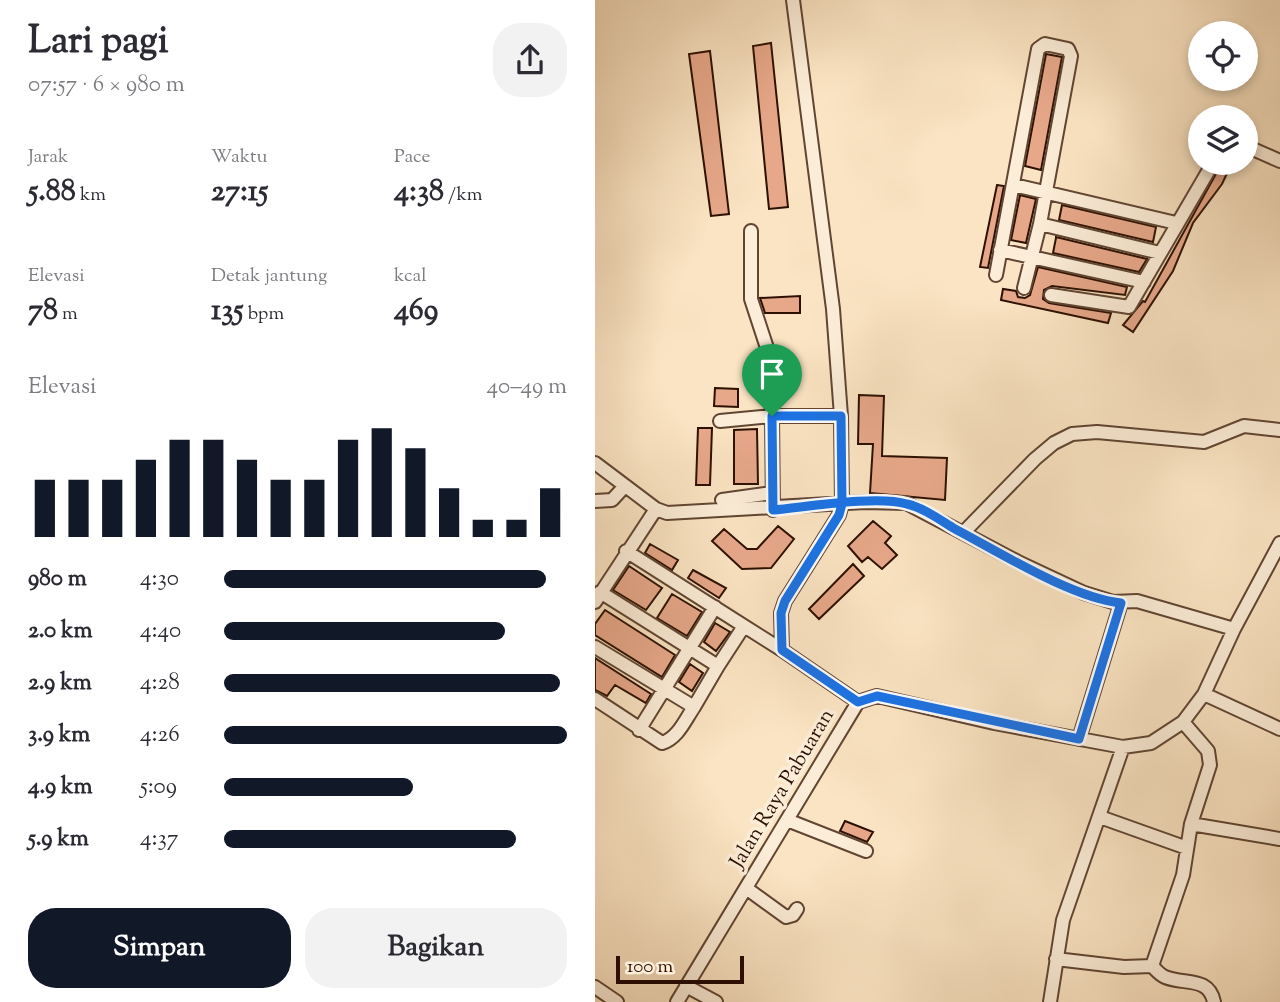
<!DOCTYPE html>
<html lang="id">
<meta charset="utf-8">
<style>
body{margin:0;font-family:"Sorts Mill Goudy",serif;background:#f2f2f3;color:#2b2b33;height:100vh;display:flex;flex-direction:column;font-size:26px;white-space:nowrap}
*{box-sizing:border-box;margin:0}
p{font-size:23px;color:#7c7c81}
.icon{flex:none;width:38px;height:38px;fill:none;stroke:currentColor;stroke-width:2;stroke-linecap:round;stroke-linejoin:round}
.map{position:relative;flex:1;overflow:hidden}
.drawer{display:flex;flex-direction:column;background:#fff;width:595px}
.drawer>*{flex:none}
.controls{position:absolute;left:593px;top:21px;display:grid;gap:14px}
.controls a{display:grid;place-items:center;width:70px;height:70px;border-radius:50%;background:#fff;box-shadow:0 4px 10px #0003;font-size:35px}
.scale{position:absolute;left:21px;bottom:18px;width:128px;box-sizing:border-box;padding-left:7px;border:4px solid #2d1002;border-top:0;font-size:19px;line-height:24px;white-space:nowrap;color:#2d1002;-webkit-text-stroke:5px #fcedd8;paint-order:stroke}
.pin{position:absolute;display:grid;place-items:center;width:60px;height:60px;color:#fff;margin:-72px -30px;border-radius:50% 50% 50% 0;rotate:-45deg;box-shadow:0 0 7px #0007}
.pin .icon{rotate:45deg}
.round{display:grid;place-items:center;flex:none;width:74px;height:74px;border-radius:28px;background:#f2f2f3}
.overview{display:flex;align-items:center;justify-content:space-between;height:119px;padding:0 28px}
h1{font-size:38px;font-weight:800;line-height:52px}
.metrics{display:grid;grid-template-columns:repeat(3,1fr);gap:10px;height:119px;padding:7px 28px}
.metrics div{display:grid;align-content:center}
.metrics b{font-size:30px;font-weight:800}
.metrics small{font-size:19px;font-weight:400}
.metrics p{font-size:19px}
.chart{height:196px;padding:14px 28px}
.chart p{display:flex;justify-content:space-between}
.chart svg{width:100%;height:126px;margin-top:7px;stroke:#111827;stroke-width:6}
.primary-button{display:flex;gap:14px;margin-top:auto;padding:14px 28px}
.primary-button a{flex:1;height:80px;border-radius:28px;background:#111827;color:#fff;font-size:28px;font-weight:800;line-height:80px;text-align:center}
.primary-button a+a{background:#f2f2f3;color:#2b2b33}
ul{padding:0 28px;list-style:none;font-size:23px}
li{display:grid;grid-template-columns:112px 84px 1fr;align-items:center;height:52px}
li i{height:18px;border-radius:9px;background:#111827}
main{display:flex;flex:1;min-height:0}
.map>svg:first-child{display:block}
.building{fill:#e7a88a;stroke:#2d1002;stroke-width:2}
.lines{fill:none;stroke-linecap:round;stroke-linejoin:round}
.minor-casing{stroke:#604532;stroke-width:16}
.minor{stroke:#fcedd8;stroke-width:12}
.route-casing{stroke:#fff;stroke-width:14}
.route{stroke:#1a73e8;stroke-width:9}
.labels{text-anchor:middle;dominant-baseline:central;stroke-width:7;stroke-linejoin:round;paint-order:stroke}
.street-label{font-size:21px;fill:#2d1002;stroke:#fcedd8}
</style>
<main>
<section class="drawer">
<div class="overview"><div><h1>Lari pagi</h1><p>07:57 · 6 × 980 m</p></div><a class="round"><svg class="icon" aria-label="share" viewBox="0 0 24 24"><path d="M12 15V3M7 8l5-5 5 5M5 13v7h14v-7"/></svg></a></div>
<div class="metrics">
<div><p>Jarak</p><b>5.88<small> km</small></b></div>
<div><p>Waktu</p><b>27:15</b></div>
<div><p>Pace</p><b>4:38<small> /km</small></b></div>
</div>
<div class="metrics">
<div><p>Elevasi</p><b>78<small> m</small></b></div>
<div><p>Detak jantung</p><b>135<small> bpm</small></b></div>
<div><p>kcal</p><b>469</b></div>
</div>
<div class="chart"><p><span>Elevasi</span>40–49 m</p>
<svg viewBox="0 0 160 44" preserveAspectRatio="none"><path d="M5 44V24M15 44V24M25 44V24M35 44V17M45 44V10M55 44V10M65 44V17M75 44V24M85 44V24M95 44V10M105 44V6M115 44V13M125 44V27M135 44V38M145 44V38M155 44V27"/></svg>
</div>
<ul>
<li><b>980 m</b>4:30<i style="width:94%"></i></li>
<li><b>2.0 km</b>4:40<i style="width:82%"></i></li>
<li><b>2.9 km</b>4:28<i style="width:98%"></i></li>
<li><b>3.9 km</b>4:26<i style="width:100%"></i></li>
<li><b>4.9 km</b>5:09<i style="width:55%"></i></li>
<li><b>5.9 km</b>4:37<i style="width:85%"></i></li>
</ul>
<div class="primary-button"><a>Simpan</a><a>Bagikan</a></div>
</section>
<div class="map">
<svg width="685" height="1002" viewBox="0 0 685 1002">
<rect width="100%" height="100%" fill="#fbe4c3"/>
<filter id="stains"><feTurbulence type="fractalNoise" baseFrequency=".00286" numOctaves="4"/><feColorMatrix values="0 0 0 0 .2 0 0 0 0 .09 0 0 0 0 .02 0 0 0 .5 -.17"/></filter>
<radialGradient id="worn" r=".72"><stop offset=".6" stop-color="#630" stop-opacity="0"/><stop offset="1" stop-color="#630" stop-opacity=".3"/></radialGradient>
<path class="building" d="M176 43 193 207 174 209 158 46Z
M115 51 134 214 116 216 94 54Z
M451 54 467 57 446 170 430 166Z
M627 163H637L627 184 598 223 578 271 538 332 528 325 548 301 550 302Z
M402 185 409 186 393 268 385 267Z
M425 195 441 199 431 243 416 240Z
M467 205 561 227 558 242 464 220Z
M461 238V237L552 259 544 272 458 253Z
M443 267 532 287 530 295 457 286 449 290 448 299 454 303 516 313 513 323 406 300 408 289 421 291 423 297 430 298 435 295Z
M205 296V313H170L165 298Z
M120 388 143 389V407L119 406Z
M264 395 289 396 287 456 352 458 350 500 275 493 278 444H263Z
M103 428H117L115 485H101Z
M162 429 163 484H139V430Z
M278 521 296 536 290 543 302 555 287 569 273 557 267 562 253 546Z
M183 526 199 539 176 568 147 569 117 541 129 529 152 549H162Z
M55 544 83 560 77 570 50 553Z
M258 564 269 576 224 619 214 609Z
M34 566 67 588 51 610 18 590Z
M98 570 131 588 124 598 93 578Z
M77 594 107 612 92 636 62 618Z
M10 610 80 655 67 677 0 635V624Z
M120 623 135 632 121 651 109 642Z
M0 658 56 694 51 703 20 685 12 696 0 690Z
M95 664 108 673 97 691 84 682Z
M250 821 278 832 272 842 245 831Z"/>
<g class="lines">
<defs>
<path id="minor" d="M651 146 685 161
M419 185 581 223
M445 224 565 253
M156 231V299L173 351 177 416H246
M405 250 549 282
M401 275 443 49 450 44 473 49 476 56 445 224 429 288
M456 295 534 307 618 163
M125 421 177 416 178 510
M0 463 61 509 72 513 270 502 311 503 425 563 489 593 518 602 542 601 639 629
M127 500 177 493
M0 501 17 500 30 486
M368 533 440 459 459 443 477 434 502 432 609 442 649 426 685 430
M31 551 149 626
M5 592 123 666 149 626 187 650 186 613 190 601 244 515 247 504 246 416 238 309 198 0
M0 602 61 509
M0 647 99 707 123 666
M187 650 263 702
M609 694 685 729
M0 699 67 743C83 738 90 720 99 707
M588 722 613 751 615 765 596 824 588 875 557 966C561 970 565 975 570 977 589 985 614 976 619 1002
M44 730 120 607
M484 739 526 603
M505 817 592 848
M192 820 271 851
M596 824 685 839
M151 888 191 917 198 915 202 909
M461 959 529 967 557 966
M91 986 121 1002
M0 987 22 1002
M82 1002 263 702 282 696 399 723 528 747 556 743 588 722 609 694 639 629 685 543
M455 1002 468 920 528 747"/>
</defs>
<use href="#minor" class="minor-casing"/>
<use href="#minor" class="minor"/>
</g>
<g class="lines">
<defs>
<path id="route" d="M177 416H246L247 504 244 515 190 601 186 613 187 650 263 702 282 696 484 739 526 603C477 598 404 552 360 529 345 520 329 508 312 504 281 495 212 507 178 510L177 416"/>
</defs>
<use href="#route" class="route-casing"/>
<use href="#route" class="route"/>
</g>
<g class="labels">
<g class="street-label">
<text transform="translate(188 789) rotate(-59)">Jalan Raya Pabuaran</text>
</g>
</g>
<rect width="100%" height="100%" filter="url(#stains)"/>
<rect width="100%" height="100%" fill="url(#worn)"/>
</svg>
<div class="controls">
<a><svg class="icon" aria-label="locate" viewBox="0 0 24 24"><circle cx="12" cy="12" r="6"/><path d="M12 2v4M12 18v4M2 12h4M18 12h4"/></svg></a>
<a><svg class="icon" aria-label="layers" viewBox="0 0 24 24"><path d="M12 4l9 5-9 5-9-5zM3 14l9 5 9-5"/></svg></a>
</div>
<div class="scale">100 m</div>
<div class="pin" style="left:177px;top:416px;background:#1e9e55"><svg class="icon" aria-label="arrive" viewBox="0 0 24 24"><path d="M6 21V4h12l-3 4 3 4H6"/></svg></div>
</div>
</main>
